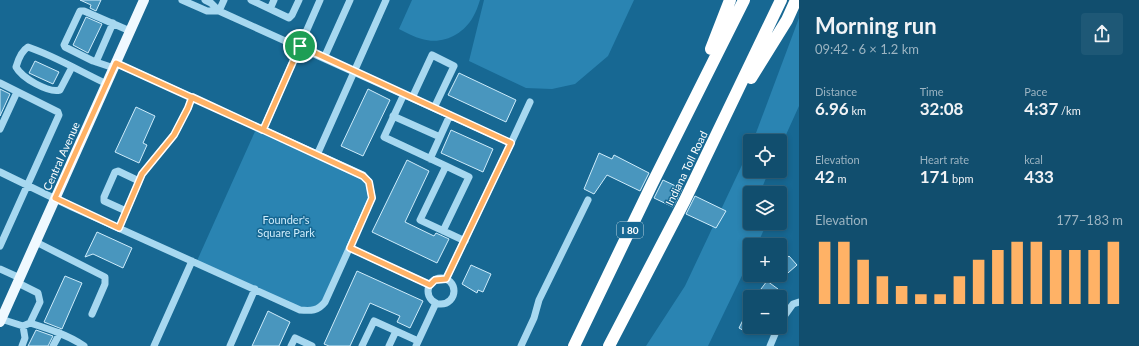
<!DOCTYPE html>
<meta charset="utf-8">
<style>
body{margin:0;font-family:Lato,sans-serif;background:#1e5876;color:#f1f3f6;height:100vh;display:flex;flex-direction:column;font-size:15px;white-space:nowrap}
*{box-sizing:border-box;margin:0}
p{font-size:13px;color:#9cb4c2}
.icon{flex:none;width:22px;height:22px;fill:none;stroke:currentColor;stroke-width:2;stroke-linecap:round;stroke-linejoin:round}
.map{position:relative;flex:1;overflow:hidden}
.sheet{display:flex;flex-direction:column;background:#114e6e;width:340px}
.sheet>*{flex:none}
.fabs{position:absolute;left:743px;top:134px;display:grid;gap:8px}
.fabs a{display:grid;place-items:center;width:44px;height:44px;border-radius:4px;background:#114e6e;box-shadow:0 2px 6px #0003,0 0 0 1px #306581;font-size:20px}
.pin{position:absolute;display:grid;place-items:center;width:34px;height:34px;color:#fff;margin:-17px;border:2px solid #fff;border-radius:50%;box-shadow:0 1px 4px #0007}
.round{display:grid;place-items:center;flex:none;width:42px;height:42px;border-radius:4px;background:#1e5876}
.summary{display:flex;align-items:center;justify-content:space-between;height:68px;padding:0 16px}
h1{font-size:22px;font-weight:700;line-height:30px}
.figures{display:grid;grid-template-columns:repeat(3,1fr);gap:6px;height:68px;padding:4px 16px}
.figures div{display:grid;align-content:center}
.figures b{font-size:17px;font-weight:700}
.figures small{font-size:11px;font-weight:400}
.figures p{font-size:11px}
.chart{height:112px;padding:8px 16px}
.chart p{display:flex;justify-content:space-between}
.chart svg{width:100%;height:72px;margin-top:4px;stroke:#ffb266;stroke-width:6}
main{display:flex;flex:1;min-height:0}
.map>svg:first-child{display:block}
.green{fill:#2a84b2}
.building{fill:#4996be;stroke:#ceecfb}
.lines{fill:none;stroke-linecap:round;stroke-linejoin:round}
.minor{stroke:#a7d8f0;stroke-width:7}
.major{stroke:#f0f9ff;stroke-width:10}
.highway{stroke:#fff;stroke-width:12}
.route-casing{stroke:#fff;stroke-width:8}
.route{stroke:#ffb266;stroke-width:5}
.labels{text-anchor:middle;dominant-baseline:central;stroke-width:3;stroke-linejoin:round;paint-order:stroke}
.shield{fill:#176893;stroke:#b9d2df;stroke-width:1}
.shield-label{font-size:10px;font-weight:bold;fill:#fff}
.street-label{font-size:11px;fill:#fff;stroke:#176893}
.park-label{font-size:11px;fill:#ceecfb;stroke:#176893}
</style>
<main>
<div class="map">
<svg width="799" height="346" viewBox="0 0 799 346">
<rect width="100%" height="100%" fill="#176893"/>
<path class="green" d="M412 0H480C478 6 476 12 473 17 463 35 442 45 422 39 414 37 407 33 399 29Z
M484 0H634L608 56 575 84 552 89 526 88 469 61Z
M799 18V106L780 148V141H753Z
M257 127 363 175 372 198 321 308 300 310 196 263Z
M750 148V171H769L761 190 768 193H750V223H767L757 245H750V259L708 346H646L685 286Z"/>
<path class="building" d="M80 0H101L96 11 90 8 91 5Z
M86 17 102 24 88 53 73 45Z
M35 61 59 72 53 84 29 73Z
M459 73 516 100 506 122 448 95Z
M0 89 10 94 0 116Z
M368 89 390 100 363 156 341 146Z
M136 107 155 116 143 143 147 145 139 163 115 152Z
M451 130 493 149 483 172 441 153Z
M599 153 612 159 614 155 649 173 640 191 607 175 594 194 584 189Z
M407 160 429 171 405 222 434 236 436 233 449 239 437 263 372 232Z
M663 180 682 189 673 207 654 198Z
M695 196 726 211 716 228 686 214Z
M97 232 132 248 123 268 93 254 85 257Z
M789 256 797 265 780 280V264Z
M471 265 491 274 483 292 478 290 477 293 462 284Z
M357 271 423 301 410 328 397 322 400 316 370 303 350 346H329L324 344Z
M65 276 82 283 62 329 44 322Z
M767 281 778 289 772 297H755Z
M750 306V334L739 328Z
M268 311 290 322 279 346H252Z
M36 330 53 336 48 346H28Z"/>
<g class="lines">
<path class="minor" d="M182 0 207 11H219L211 3 205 0
M224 0 219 11 511 143 446 279
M251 0 289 18 292 15 299 0
M270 9 274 0
M324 58 350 0
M96 62 113 23
M72 67 60 90C48 93 22 78 16 67 18 60 21 51 28 47 55 56 81 72 107 84
M114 68 93 61 65 47 64 45 80 11H84L130 31
M0 83 58 112 59 115 0 246
M404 94 384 137 446 166 420 220 465 241
M412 98 432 55 454 66 434 108
M393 116 440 137
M0 129 17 92
M263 130 320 0
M511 143 530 102
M317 155 386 0
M430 159 450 115
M0 172 72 207 300 310C311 311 318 311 325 302L372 198 369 182 363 175 116 63
M126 211 104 201V197L115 172 118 171 139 181
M119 228 142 174 174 135 188 108 192 97
M443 231 469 177 446 166
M36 242 105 277V284L92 314
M350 248 430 285
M0 269 20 278
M428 291a13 13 0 1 1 26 0a13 13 0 1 1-26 0Z
M1 319 23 326 30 323 40 302 38 293 18 283
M780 322 793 304 799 302
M30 323C49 329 68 335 84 346
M22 346 25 338 23 326
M53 346 60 333
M154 346 192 261
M230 346 255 289
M291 346 295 338 312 346
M362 346 374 321 418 341
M389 346 396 331
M416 346 436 303
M521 346 534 318 539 300 588 200
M770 346 778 327"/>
<path class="major" d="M0 322 144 0"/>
<path class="highway" d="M711 49 730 0
M751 78 787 20 796 0
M574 346 652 184 744 0
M609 346 685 200 781 0"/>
</g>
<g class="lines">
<defs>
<path id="route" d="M300 46 263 130 116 63 55 198 119 228 142 174 174 135 188 108 192 97 363 176 369 182 372 198 350 248 430 285 435 280 446 279 511 143 300 46"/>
</defs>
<use href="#route" class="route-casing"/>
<use href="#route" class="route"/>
</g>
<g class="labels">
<rect class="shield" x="617" y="222" width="26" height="16" rx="3"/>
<g class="shield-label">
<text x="630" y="230">I 80</text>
</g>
<g class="street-label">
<text transform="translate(61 156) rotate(-66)">Central Avenue</text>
<text transform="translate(686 168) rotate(-64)">Indiana Toll Road</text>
</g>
<g class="park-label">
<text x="286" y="219">Founder's<tspan x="286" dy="13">Square Park</tspan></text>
</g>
</g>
</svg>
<div class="fabs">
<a><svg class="icon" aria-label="locate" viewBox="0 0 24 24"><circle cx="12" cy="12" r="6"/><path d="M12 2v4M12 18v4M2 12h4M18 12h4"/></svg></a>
<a><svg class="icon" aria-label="layers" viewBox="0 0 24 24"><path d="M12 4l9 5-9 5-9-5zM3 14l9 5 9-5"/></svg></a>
<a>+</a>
<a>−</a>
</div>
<div class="pin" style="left:300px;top:46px;background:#1e9e55"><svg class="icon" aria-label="arrive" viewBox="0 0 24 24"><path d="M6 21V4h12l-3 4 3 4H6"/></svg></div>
</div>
<section class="sheet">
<div class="summary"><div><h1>Morning run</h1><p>09:42 · 6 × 1.2 km</p></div><a class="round"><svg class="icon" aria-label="share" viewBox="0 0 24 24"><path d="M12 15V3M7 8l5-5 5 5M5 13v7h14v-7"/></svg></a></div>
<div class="figures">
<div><p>Distance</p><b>6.96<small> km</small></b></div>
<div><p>Time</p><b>32:08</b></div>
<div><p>Pace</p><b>4:37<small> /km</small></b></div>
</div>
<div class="figures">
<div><p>Elevation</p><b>42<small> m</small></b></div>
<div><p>Heart rate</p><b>171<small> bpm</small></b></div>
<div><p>kcal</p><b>433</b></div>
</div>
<div class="chart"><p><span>Elevation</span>177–183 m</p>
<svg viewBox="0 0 160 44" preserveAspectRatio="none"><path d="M5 44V6M15 44V6M25 44V17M35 44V27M45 44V33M55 44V38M65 44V38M75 44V27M85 44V17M95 44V11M105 44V6M115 44V6M125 44V11M135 44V11M145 44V11M155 44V6"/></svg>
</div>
</section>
</main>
